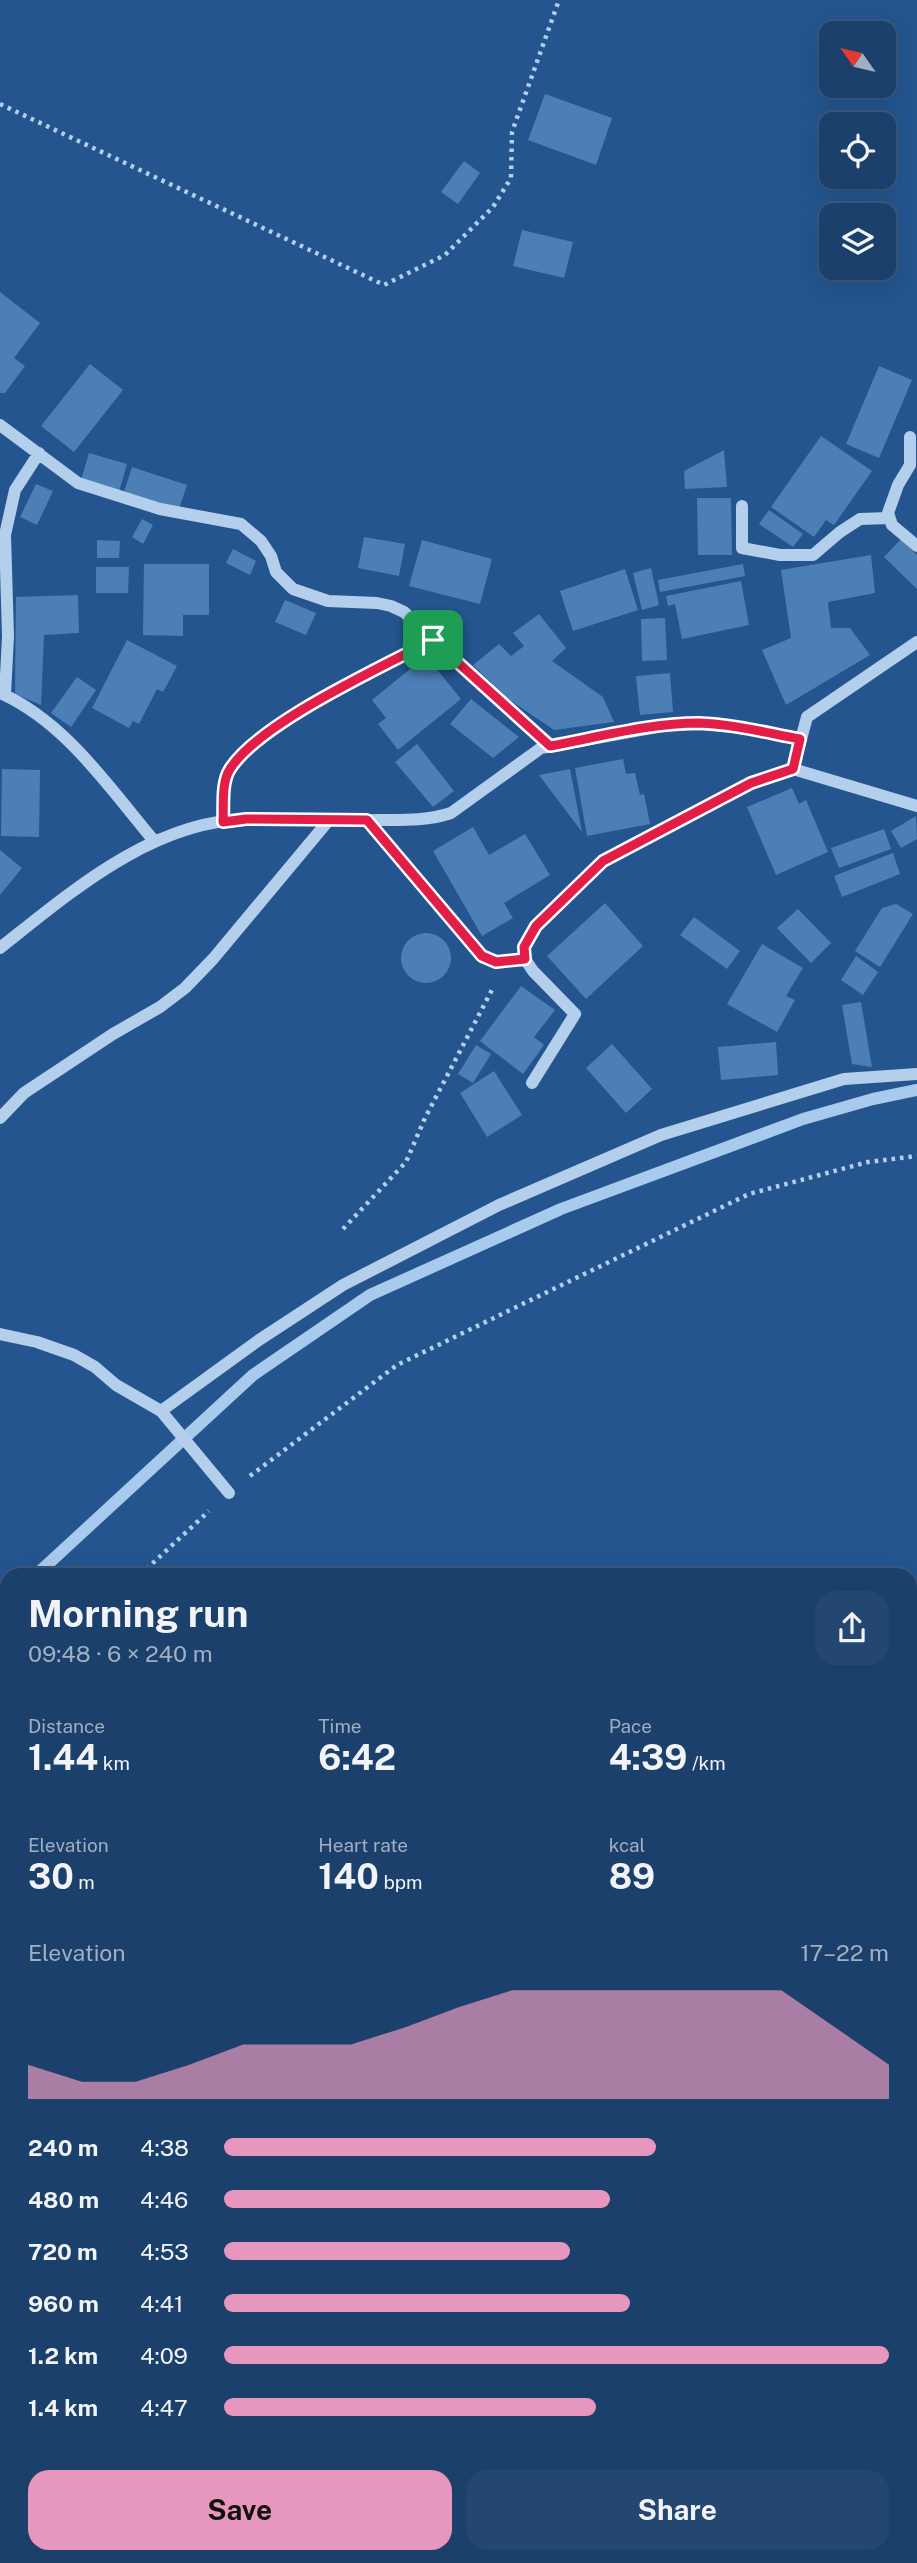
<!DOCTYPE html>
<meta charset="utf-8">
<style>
body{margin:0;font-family:"Public Sans",sans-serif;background:#244771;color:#f1f3f6;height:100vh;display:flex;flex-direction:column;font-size:26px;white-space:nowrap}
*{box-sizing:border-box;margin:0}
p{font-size:23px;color:#a0afc1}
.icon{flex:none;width:38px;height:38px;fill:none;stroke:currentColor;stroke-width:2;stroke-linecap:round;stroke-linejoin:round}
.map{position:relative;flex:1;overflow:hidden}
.drawer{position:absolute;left:0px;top:1568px;width:917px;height:996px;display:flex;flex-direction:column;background:#1b406b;border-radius:21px 21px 0 0;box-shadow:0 7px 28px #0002,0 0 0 2px #39597e}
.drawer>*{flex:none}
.needle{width:46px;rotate:304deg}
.fabs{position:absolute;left:819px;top:21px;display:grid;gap:14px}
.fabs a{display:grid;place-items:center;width:77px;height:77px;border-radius:14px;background:#1b406b;box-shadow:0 7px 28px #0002,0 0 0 2px #39597e;font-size:35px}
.pin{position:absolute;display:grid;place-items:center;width:60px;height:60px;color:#fff;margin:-30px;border-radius:14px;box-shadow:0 4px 10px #0006}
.round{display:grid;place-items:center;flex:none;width:74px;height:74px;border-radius:21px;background:#244771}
.headline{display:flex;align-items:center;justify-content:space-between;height:119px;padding:0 28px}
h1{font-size:38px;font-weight:700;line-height:52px}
.metrics{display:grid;grid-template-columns:repeat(3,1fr);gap:10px;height:119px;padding:7px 28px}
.metrics div{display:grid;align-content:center}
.metrics b{font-size:35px;font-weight:700}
.metrics small{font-size:19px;font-weight:400}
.metrics p{font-size:19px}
.chart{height:196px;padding:14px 28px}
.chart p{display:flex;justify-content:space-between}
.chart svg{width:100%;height:126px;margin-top:7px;fill:#e797bd;opacity:.7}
.button{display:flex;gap:14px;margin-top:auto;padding:14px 28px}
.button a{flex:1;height:80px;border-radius:21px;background:#e797bd;color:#111;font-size:28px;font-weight:700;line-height:80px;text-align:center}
.button a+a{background:#244771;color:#f1f3f6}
ul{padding:0 28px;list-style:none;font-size:23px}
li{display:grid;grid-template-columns:112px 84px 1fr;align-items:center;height:52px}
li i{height:18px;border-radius:9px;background:#e797bd}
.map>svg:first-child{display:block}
.green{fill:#386fac}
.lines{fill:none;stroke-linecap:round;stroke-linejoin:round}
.stream{stroke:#a8caec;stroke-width:12}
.building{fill:#4c7fb6}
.path{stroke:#b4cfec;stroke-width:4.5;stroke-dasharray:3.5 5;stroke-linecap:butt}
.minor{stroke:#b4cfec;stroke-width:12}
.route-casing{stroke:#fff;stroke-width:14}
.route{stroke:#e11d48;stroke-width:9}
</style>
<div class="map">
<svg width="917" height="2563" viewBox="0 0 917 2563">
<rect width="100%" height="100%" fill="#24558f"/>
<path class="green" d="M7 2350V2557H131L121 2563H0V2355Z"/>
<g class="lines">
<path class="stream" d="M36 1575 253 1375 370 1295 561 1209 803 1119 873 1099 917 1090
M0 1609 7 1603"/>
</g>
<path class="building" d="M545 94 612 118 596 165 528 140Z
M464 161 480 173 458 204 441 192Z
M522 230 573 242 564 278 513 266Z
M0 292 40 323 14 358 25 366 5 393H0Z
M90 364 123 390 74 452 41 426Z
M879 366 912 380 879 458 846 444Z
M821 436 872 471 834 525 826 520 814 537 771 507Z
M724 450 727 487 685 489 684 471Z
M89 453 127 464 119 492 81 480Z
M132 467 187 485 179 509 124 492Z
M36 484 53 491 37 525 20 517Z
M697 498H731L732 555H698Z
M769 510 803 534 793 547 759 524Z
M142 519 153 525 143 544 132 537Z
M364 537 405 544 399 576 358 568Z
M901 539 917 555V589L884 557Z
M97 540 120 541 119 558H97Z
M422 540 492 559 480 604 409 586Z
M233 549 256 561 250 575 226 563Z
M871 555 875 593 828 602 831 628H850L870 655 786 705 762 650 791 638 781 570Z
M144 564H209V615H183V636L143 635Z
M743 564 745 576 660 592 658 580Z
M96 567H129L128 593H96Z
M651 568 659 605 642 610 633 573Z
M625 569 638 610 573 631 560 591Z
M741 581 749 625 682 639 675 604 668 606 666 596Z
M78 595 79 633 44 635 41 705 15 694 16 597Z
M285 600 316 613 306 635 275 622Z
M539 614 566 648 552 661 603 697 614 722 554 730 507 698 473 665 499 644 511 656 524 646 513 633Z
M665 618 667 660 642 661 641 619Z
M127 640 177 666 163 692 157 689 139 724 133 721 129 728 92 708Z
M426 656 461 699 398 750 378 724 386 718 372 700Z
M670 673 673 712 640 715 636 676Z
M77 677 96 690 71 727 51 713Z
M471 699 519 737 493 758 450 724Z
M417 744 454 791 433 807 395 762Z
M623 759 626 774 635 773 640 795 644 794 650 824 587 836 575 768Z
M2 769 40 770 39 837 1 836Z
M570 769 582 832 539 775Z
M792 788 799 804 806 800 828 852 776 875 747 807Z
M916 816 917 839 901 848 891 831Z
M473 827 489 855 525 834 550 875 504 903 513 918 482 936 433 851Z
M884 829 891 849 839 868 831 848Z
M0 850 22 868 0 895Z
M893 853 900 874 842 897 834 876Z
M605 903 643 946 586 999 547 956Z
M896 904 913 914 880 967 855 951 882 908Z
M798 909 831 943 811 963 777 928Z
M694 917 740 951 727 969 680 935Z
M401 958a25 25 0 1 1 50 0a25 25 0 1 1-50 0Z
M762 944 803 968 786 996 795 1000 777 1032 727 1004Z
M856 956 878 972 863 995 841 980Z
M521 986 555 1010 534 1037 544 1045 523 1074 480 1041Z
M861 1002 872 1067 852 1064 842 1005Z
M776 1042 778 1075 721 1080 718 1047Z
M612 1044 652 1089 626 1113 586 1068Z
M476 1045 491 1054 473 1083 458 1074Z
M494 1071 522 1115 487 1137 460 1093Z
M910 2368H917V2401L910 2402Z"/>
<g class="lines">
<path class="path" d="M0 104 384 285 445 255 493 207 511 178 512 132 559 0
M343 1229 406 1162 425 1118 494 986
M250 1476 397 1365 749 1194 868 1162 917 1156
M140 1575 209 1511
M0 1706 7 1699"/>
<path class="minor" d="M0 425 78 483 160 509 241 524 261 541 271 556 276 572 293 589 328 601 377 603 391 606 404 612 550 746
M910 437V465L898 485 888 513 892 525 917 546
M742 506V548L780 555H813L840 532 860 519 889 518
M917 642 807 717 793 769 917 806
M0 693C66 722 110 789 155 842
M5 695 8 636 5 535 15 490 39 453
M367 820 482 956 496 962 525 959
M223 822C224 806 221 783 230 769 259 723 382 667 433 640
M0 948C72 891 153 820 250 819 293 819 335 821 378 820 403 820 427 821 451 813L541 748 662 726 699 724 744 728 800 739
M532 1083 575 1014 533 971 525 959 524 947 536 926 603 861 751 783 793 769
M0 1118 24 1093 113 1034 160 1007 185 988 213 959 329 820
M0 1334 37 1342 74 1355 95 1367 116 1385 161 1411 229 1493
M161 1411 259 1340 343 1285 499 1205 661 1135 844 1079 917 1074
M910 2296 917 2292
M403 2563 415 2557"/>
</g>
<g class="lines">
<defs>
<path id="route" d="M433 640 550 746C599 737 650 723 699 723 733 724 767 733 800 739L793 769 751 783 603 861 536 926 524 947 525 959 496 962 482 956 367 820 246 819 223 822C224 806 221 783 230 769 259 723 382 667 433 640Z"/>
</defs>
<use href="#route" class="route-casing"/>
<use href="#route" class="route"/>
</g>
</svg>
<div class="fabs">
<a><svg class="needle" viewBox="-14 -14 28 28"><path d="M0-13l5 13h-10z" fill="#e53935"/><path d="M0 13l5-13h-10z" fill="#a0afc1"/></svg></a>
<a><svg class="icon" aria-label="locate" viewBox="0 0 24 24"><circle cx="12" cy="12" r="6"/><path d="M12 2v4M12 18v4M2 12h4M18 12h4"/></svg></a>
<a><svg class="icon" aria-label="layers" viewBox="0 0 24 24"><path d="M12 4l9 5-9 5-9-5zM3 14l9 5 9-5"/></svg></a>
</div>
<div class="pin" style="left:433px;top:640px;background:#1e9e55"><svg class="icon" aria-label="arrive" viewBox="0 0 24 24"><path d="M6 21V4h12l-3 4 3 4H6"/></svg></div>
<section class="drawer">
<div class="headline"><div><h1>Morning run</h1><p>09:48 · 6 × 240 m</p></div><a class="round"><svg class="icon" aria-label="share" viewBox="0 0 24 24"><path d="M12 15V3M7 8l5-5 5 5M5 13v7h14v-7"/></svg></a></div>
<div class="metrics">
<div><p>Distance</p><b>1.44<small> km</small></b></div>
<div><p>Time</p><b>6:42</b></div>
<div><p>Pace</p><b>4:39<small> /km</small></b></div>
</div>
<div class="metrics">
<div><p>Elevation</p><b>30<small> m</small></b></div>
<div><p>Heart rate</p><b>140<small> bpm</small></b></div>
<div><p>kcal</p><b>89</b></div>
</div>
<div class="chart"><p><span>Elevation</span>17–22 m</p>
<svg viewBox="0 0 160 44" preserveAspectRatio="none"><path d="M0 44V32L10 38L20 38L30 32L40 25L50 25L60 25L70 19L80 12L90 6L100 6L110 6L120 6L130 6L140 6L150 19L160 32V44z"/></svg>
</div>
<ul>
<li><b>240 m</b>4:38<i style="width:65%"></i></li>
<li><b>480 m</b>4:46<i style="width:58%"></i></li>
<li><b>720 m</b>4:53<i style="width:52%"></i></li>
<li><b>960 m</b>4:41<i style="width:61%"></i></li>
<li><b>1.2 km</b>4:09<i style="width:100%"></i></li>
<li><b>1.4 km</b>4:47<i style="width:56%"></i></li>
</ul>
<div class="button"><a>Save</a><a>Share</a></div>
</section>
</div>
